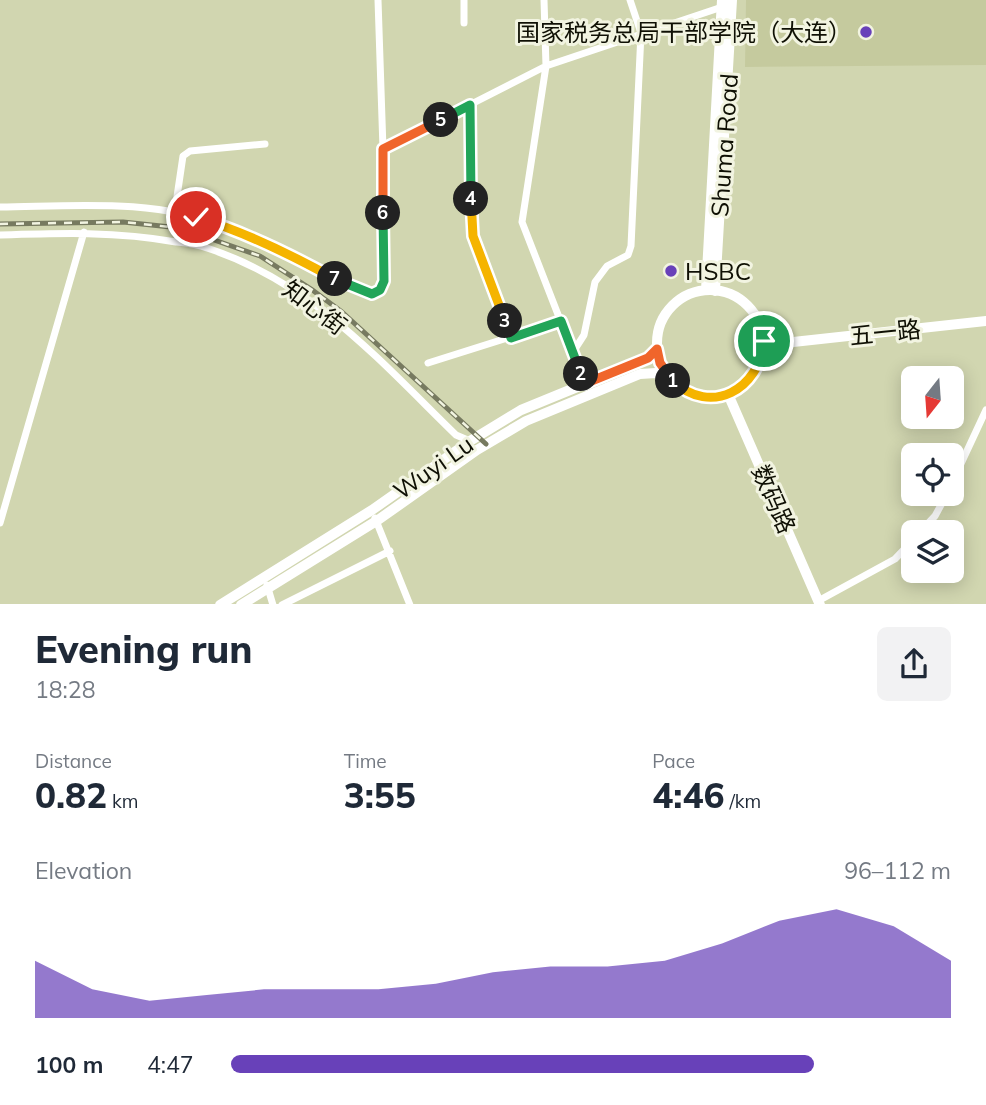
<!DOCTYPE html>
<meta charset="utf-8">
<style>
body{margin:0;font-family:Mulish,"Noto Sans SC",sans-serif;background:#f2f2f3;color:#1f2937;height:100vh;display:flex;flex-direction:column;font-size:26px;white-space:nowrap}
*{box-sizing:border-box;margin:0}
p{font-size:23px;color:#747a83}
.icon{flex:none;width:38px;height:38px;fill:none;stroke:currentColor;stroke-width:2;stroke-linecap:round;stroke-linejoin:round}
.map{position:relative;height:604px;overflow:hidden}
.panel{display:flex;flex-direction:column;background:#fff;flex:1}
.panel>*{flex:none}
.needle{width:46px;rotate:197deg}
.controls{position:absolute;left:901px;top:366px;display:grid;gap:14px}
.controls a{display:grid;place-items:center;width:63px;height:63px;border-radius:10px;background:#fff;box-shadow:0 4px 18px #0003;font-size:35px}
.pin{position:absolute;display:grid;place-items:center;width:60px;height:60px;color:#fff;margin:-30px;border:4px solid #fff;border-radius:50%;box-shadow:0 2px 7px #0007}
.km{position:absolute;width:35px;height:35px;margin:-18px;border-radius:50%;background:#222;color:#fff;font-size:19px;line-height:35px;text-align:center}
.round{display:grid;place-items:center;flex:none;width:74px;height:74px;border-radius:10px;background:#f2f2f3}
.head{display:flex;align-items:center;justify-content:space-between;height:119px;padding:0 35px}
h1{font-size:38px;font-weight:800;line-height:52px}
.stats{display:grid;grid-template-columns:repeat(3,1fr);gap:10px;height:119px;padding:7px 35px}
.stats div{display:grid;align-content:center}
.stats b{font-size:35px;font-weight:800}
.stats small{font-size:19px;font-weight:400}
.stats p{font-size:19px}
.chart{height:196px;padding:14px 35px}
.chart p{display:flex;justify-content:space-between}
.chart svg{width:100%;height:126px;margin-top:7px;fill:#6841b9;opacity:.7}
ul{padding:0 35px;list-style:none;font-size:23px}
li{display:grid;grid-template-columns:112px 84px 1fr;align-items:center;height:52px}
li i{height:18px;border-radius:9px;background:#6841b9}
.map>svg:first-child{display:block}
.built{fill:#c5ca9e}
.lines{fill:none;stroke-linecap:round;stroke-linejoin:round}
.minor{stroke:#fff;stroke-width:7}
.secondary{stroke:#fff;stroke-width:10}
.rail-casing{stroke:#777a60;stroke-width:5}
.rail{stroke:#f2f4e1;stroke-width:2.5;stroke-dasharray:8;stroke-linecap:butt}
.split-1-casing{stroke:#fff;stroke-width:14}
.split-2-casing{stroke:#fff;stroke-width:14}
.split-3-casing{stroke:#fff;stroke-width:14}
.split-4-casing{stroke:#fff;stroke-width:14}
.split-5-casing{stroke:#fff;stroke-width:14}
.split-6-casing{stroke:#fff;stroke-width:14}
.split-7-casing{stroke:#fff;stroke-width:14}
.split-8-casing{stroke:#fff;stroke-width:14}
.split-1{stroke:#f5b400;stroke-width:9}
.split-2{stroke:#f0652b;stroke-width:9}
.split-3{stroke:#22a559;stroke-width:9}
.split-4{stroke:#f5b400;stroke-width:9}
.split-5{stroke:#22a559;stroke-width:9}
.split-6{stroke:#f0652b;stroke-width:9}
.split-7{stroke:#22a559;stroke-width:9}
.split-8{stroke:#f5b400;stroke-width:9}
.poi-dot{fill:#6841b9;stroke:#f2f4e1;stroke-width:2.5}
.labels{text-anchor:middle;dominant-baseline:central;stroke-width:6;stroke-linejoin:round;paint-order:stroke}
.poi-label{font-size:24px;fill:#0f1004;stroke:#f2f4e1;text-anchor:end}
.street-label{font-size:24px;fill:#0f1004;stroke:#f2f4e1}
</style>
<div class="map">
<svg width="986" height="605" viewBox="0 0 986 605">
<rect width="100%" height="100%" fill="#d1d6b0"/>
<path class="built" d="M746 0H986V65L745 67Z"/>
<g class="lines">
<path class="minor" d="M464 0V23
M544 0 546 66 522 222 585 384
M470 105 471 220 473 236 511 338
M383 149 546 66 725 6
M0 207C76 206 154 198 227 227 247 234 267 242 286 252 314 267 341 284 372 294L380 290 384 281 383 149 378 0
M175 210 183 156 190 151 265 144
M0 235C59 233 117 231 176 242 186 243 197 244 207 248 312 282 380 361 456 435L470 441
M573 352 584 335 595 282 607 266 628 255 631 246 641 33 630 0
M428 363 561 321
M952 483 986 410
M375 518 410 605
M0 523 84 232
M920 532 935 516 947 494
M267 585 273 605
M818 601 895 559 914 539
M282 605 390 551"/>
<path class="secondary" d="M657 343a53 53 0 1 1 106 0a53 53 0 1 1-106 0Z
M706 290 722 0
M715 291 732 0
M761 359 784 343 986 321
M728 394 820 605
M220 605 372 510 470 441 521 410 648 358 657 349
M241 605 378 520 477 450 526 421 640 374 656 373 668 376"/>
<defs>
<path id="rail" d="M0 224 123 222 180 228 260 256 311 289 342 312 486 444"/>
</defs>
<use href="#rail" class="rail-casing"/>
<use href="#rail" class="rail"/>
</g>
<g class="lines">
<defs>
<path id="split-1" d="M673 381C711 417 760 389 764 341"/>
<path id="split-2" d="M581 374 584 384 648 358 657 349 660 363 673 381"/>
<path id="split-3" d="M505 321 511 338 561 321 581 374"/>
<path id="split-4" d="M471 199 473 236 505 321"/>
<path id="split-5" d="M441 120 470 105 471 199"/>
<path id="split-6" d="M383 213V149L441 120"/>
<path id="split-7" d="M335 279 372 294 380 290 384 281 383 213"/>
<path id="split-8" d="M196 217C245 232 290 254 335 279"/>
</defs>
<use href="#split-1" class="split-1-casing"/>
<use href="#split-2" class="split-2-casing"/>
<use href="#split-3" class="split-3-casing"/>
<use href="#split-4" class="split-4-casing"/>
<use href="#split-5" class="split-5-casing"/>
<use href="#split-6" class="split-6-casing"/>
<use href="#split-7" class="split-7-casing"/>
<use href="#split-8" class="split-8-casing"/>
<use href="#split-1" class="split-1"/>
<use href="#split-2" class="split-2"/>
<use href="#split-3" class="split-3"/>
<use href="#split-4" class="split-4"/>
<use href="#split-5" class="split-5"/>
<use href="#split-6" class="split-6"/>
<use href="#split-7" class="split-7"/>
<use href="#split-8" class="split-8"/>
</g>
<g class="poi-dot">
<circle cx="866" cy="32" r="7"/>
<circle cx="671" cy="271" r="7"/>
</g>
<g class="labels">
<g class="poi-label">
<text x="852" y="32">国家税务总局干部学院（大连）</text>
<text x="685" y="271" text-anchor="start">HSBC</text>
</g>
<g class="street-label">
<text transform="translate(724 145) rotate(-86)">Shuma Road</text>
<text transform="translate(315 307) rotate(37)">知心街</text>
<text transform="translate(885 332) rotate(-6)">五一路</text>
<text transform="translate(433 467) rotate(-35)">Wuyi Lu</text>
<text transform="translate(774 499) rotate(66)">数码路</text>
</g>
</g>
</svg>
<div class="controls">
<a><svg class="needle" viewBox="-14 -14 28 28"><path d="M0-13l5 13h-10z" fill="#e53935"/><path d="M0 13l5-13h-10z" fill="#747a83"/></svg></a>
<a><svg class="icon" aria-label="locate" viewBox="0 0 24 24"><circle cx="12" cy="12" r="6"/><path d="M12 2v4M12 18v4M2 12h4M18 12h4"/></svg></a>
<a><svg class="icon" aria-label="layers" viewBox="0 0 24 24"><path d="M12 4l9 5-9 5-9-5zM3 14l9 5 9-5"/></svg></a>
</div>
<div class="pin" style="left:764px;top:341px;background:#1e9e55"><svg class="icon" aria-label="arrive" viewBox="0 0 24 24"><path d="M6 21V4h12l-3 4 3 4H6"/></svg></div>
<div class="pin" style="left:196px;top:217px;background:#d93025"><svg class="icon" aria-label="check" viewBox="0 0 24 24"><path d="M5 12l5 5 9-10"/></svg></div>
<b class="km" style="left:673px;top:381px">1</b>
<b class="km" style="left:581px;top:374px">2</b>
<b class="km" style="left:505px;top:321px">3</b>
<b class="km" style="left:471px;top:199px">4</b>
<b class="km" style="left:441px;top:120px">5</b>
<b class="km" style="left:383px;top:213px">6</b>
<b class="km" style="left:335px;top:279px">7</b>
</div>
<section class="panel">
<div class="head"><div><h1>Evening run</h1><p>18:28</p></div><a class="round"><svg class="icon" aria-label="share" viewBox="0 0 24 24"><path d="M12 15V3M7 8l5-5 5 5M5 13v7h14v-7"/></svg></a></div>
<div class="stats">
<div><p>Distance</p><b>0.82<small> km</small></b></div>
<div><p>Time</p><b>3:55</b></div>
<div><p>Pace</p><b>4:46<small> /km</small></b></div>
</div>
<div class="chart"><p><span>Elevation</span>96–112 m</p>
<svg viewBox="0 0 160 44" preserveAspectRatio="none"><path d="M0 44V24L10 34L20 38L30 36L40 34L50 34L60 34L70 32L80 28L90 26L100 26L110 24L120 18L130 10L140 6L150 12L160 24V44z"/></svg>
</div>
<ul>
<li><b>100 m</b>4:47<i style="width:81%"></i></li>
</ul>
</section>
